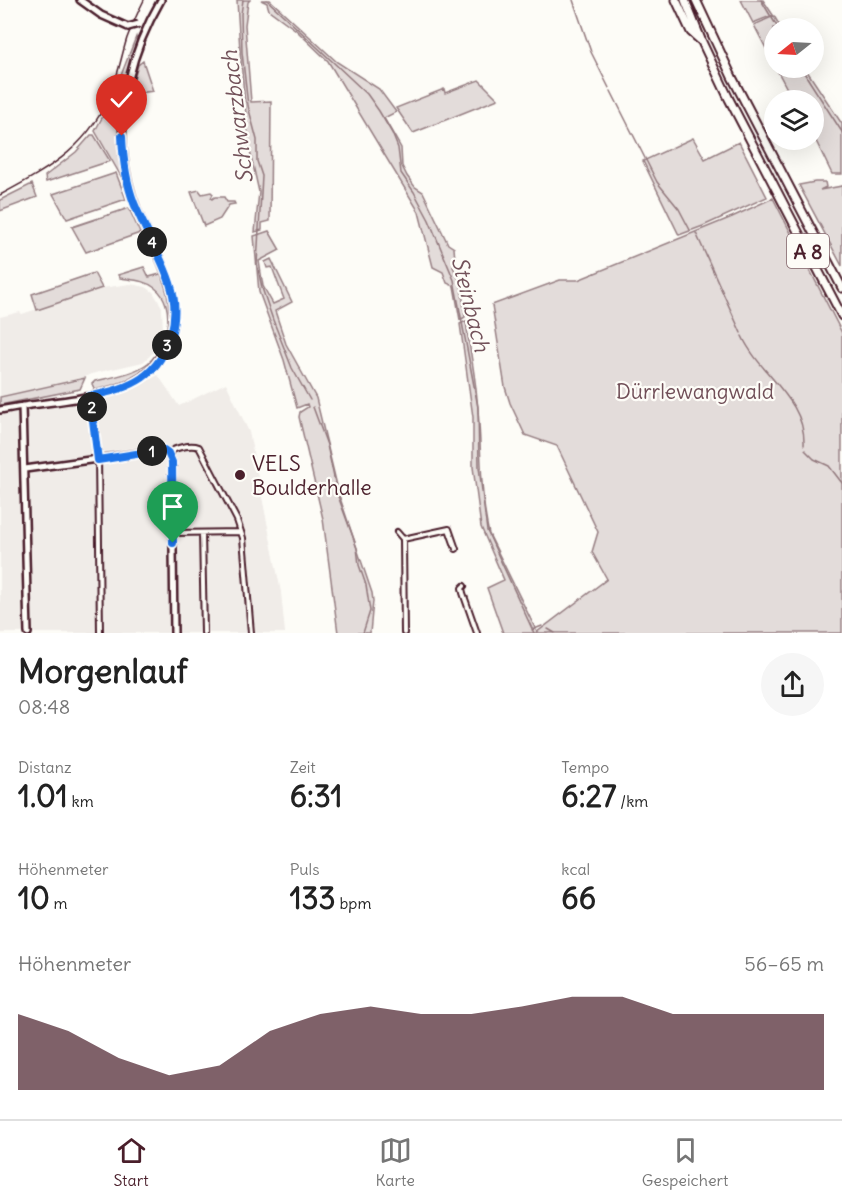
<!DOCTYPE html>
<html lang="de">
<meta charset="utf-8">
<style>
body{margin:0;font-family:Delius,sans-serif;background:#f6f6f6;color:#222;height:100vh;display:flex;flex-direction:column;font-size:22px;white-space:nowrap}
*{box-sizing:border-box;margin:0}
p{font-size:20px;color:#767676}
.icon{flex:none;width:33px;height:33px;fill:none;stroke:currentColor;stroke-width:2;stroke-linecap:round;stroke-linejoin:round}
.map{position:relative;height:633px;overflow:hidden}
.drawer{display:flex;flex-direction:column;background:#fff;flex:1}
.drawer>*{flex:none}
.needle{width:39px;rotate:252deg}
.controls{position:absolute;left:764px;top:18px;display:grid;gap:12px}
.controls a{display:grid;place-items:center;width:60px;height:60px;border-radius:50%;background:#fff;box-shadow:0 6px 24px #0002;font-size:30px}
.pin{position:absolute;display:grid;place-items:center;width:51px;height:51px;color:#fff;margin:-62px -26px;border-radius:50% 50% 50% 0;rotate:-45deg;box-shadow:0 0 6px #0007}
.pin .icon{rotate:45deg}
.km{position:absolute;width:30px;height:30px;margin:-15px;border-radius:50%;background:#222;color:#fff;font-size:16px;line-height:30px;text-align:center}
.round{display:grid;place-items:center;flex:none;width:63px;height:63px;border-radius:32px;background:#f6f6f6}
.head{display:flex;align-items:center;justify-content:space-between;height:102px;padding:0 18px}
h1{font-size:33px;font-weight:700;line-height:45px}
.stats{display:grid;grid-template-columns:repeat(3,1fr);gap:9px;height:102px;padding:6px 18px}
.stats div{display:grid;align-content:center}
.stats b{font-size:30px;font-weight:700}
.stats small{font-size:16px;font-weight:400}
.stats p{font-size:16px}
.chart{height:168px;padding:12px 18px}
.chart p{display:flex;justify-content:space-between}
.chart svg{width:100%;height:108px;margin-top:6px;fill:#4a1f2b;opacity:.7}
.tab-bar{display:flex;justify-content:space-around;align-items:center;height:84px;border-top:2px solid #e0e0e0;background:#fff;font-size:16px;color:#767676}
.tab-bar a{display:grid;justify-items:center;gap:3px}
.tab-bar .on{color:#4a1f2b}
.map>svg:first-child{display:block}
.built{fill:#f0ece8}
.green{fill:#e3dcda;stroke:#967e82;stroke-width:1.5}
.lines{fill:none;stroke-linecap:round;stroke-linejoin:round}
.stream{stroke:#91777b;stroke-width:1.5}
.street-casing{stroke:#4a1f2b;stroke-width:8}
.secondary-casing{stroke:#4a1f2b;stroke-width:10}
.highway-casing{stroke:#4a1f2b;stroke-width:11}
.street{stroke:#fdfcf7;stroke-width:4}
.secondary{stroke:#fdfcf7;stroke-width:5}
.highway{stroke:#fdfcf7;stroke-width:7}
.tram{stroke:#4a1f2b;stroke-width:1.5}
.secondary-bridge-casing{stroke:#4a1f2b;stroke-width:10;stroke-linecap:butt}
.secondary-bridge{stroke:#fdfcf7;stroke-width:5}
.route-casing{stroke:#fff;stroke-width:12}
.route{stroke:#1a73e8;stroke-width:8}
.poi-dot{fill:#4a1f2b;stroke:#fdfcf7;stroke-width:2}
.labels{text-anchor:middle;dominant-baseline:central;stroke-width:4.5;stroke-linejoin:round;paint-order:stroke}
.shield{fill:#fdfcf7;stroke:#806168;stroke-width:1.5}
.shield-label{font-size:20px;font-weight:bold;fill:#4a1f2b}
.park-label{font-size:21px;fill:#704e57;stroke:#fdfcf7}
.poi-label{font-size:21px;fill:#4a1f2b;stroke:#fdfcf7;text-anchor:start}
.water-label{font-size:22px;font-style:italic;fill:#73525a;stroke:#fdfcf7}
</style>
<div class="map">
<svg width="842" height="633" viewBox="0 0 842 633">
<rect width="100%" height="100%" fill="#fdfcf7"/>
<filter id="ink" filterUnits="userSpaceOnUse"><feTurbulence type="fractalNoise" baseFrequency=".0167" numOctaves="2"/><feDisplacementMap in="SourceGraphic" scale="12" xChannelSelector="R" yChannelSelector="G"/><feConvolveMatrix kernelMatrix="1 2 1 2 8 2 1 2 1" color-interpolation-filters="sRGB"/></filter>
<g filter="url(#ink)">
<path class="built" d="M130 284 146 287 153 292 162 307 163 331 155 351 143 362 91 374 27 405 115 392 139 386 158 375 179 406 226 383 249 432 281 592 285 633H0V317L20 312 22 314 102 288Z"/>
<path class="green" d="M237 0H250L248 2 245 25 251 102 271 101 270 221 262 223V230L255 232 259 192 249 147 240 51Z
M261 0H270L337 62 379 89 396 112 384 118 401 148 402 166 407 176 415 187 423 192 448 244 454 248 455 260 453 267 461 283 465 317 460 320 454 286 447 283 443 272 433 267 419 212 328 61 296 30 269 10 267 3Z
M741 0H763L773 15 753 23Z
M774 16 781 28H774V64L754 25Z
M136 37 137 42C120 91 115 126 122 178L95 131 111 101Z
M143 61 153 91 130 94 138 65Z
M776 68H805L842 124V174H832L816 141 813 139V100H793Z
M479 80 498 99 413 133 396 108 444 89 445 93Z
M91 135H94L110 161 46 182 45 176 76 152Z
M693 138 705 159 739 142 767 197 703 226 679 235 643 161Z
M116 173 126 199 67 219 53 194Z
M815 182H825L826 187 820 190 842 186V266L799 185Z
M32 184 37 197 0 211V200Z
M199 190 202 194 211 192 213 194 211 198 212 199 215 197H224L227 202H234L235 204 229 205 220 219 204 226 191 192Z
M773 198 842 333V633H503L487 588 504 580 481 527 473 467V417L460 324 466 321C469 347 475 373 477 399 482 444 479 490 489 534L537 632 607 579 592 552 598 532 557 446 525 435 510 403 505 387 492 305 560 280H578L732 217Z
M129 208 140 233 86 252 72 227Z
M269 231 280 250 259 261 263 286 273 304 284 299 272 267 267 268 265 262 271 259 292 302 275 311 286 344 316 398 340 498 372 593 373 601 370 633H338L323 519 299 417 300 412 308 407 307 404 297 408 284 360 259 292 254 236Z
M144 267 149 277 164 273C176 307 176 354 140 375 126 383 110 386 95 390L92 384 95 381C112 377 134 374 148 363 168 347 177 305 155 288 145 280 132 280 120 278L118 275Z
M94 273 102 288 37 310 32 294Z
M85 378 80 389 0 405V397Z"/>
<g class="lines">
<path class="stream" d="M243 0 241 14 242 52 248 106 257 140V161L262 176 257 264 262 288 273 320 292 368 310 400
M267 0 367 94 379 111 392 133 398 148 401 173 414 192 429 220 454 280 478 407 479 467 487 531 534 633
M573 0 591 52 609 88
M761 0 770 15
M772 18 778 28
M801 68 842 132
M611 91 657 182 679 209 690 230
M696 233 741 333
M742 336C760 375 806 399 804 445
M313 407 327 445 338 496 357 548 359 565 366 585 370 611 363 633
M805 450 814 459 829 466 842 483
M548 629 555 633
M532 630 542 626"/>
<defs>
<path id="street" d="M90 396 98 455 100 633
M168 453C176 447 191 444 199 447L237 520 243 538 251 633
M397 532 403 539
M173 533 241 532
M202 533 204 633
M403 539 404 633
M403 539 449 529 456 549
M464 586 462 588 463 593 477 633"/>
<path id="secondary" d="M80 0 101 15 128 27
M22 406 28 633
M0 410C43 401 93 402 133 382 146 376 155 366 162 354 189 310 164 267 144 226 135 207 128 187 125 166 116 108 132 50 161 0
M25 469 155 451 164 450 168 453 172 462 174 633"/>
<path id="highway" d="M676 0 691 32 700 40
M685 0 702 42 729 99 842 316
M696 0 732 77 842 288"/>
</defs>
<use href="#street" class="street-casing"/>
<use href="#secondary" class="secondary-casing"/>
<use href="#highway" class="highway-casing"/>
<use href="#street" class="street"/>
<use href="#secondary" class="secondary"/>
<use href="#highway" class="highway"/>
<path class="tram" d="M0 195C52 167 91 146 113 87 119 71 122 54 127 38 132 25 138 12 144 0"/>
<defs>
<path id="secondary-bridge" d="M128 27 139 24"/>
</defs>
<use href="#secondary-bridge" class="secondary-bridge-casing"/>
<use href="#secondary-bridge" class="secondary-bridge"/>
</g>
</g>
<g class="lines" filter="url(#ink)">
<defs>
<path id="route" d="M122 136C123 159 126 182 134 203 145 231 161 255 170 283 181 316 171 357 142 378 127 388 108 393 90 396L98 460 155 451 164 450 168 453 172 462 173 543"/>
</defs>
<use href="#route" class="route-casing"/>
<use href="#route" class="route"/>
</g>
<circle class="poi-dot" cx="240" cy="475" r="6"/>
<g class="labels">
<rect class="shield" x="787" y="234" width="42" height="34" rx="4.5"/>
<g class="shield-label">
<text x="808" y="251">A 8</text>
</g>
<g class="park-label">
<text x="695" y="391">Dürrlewangwald</text>
</g>
<g class="poi-label">
<text x="252" y="463">VELS<tspan x="252" dy="24">Boulderhalle</tspan></text>
</g>
<g class="water-label">
<text transform="translate(237 117) rotate(-97)">Schwarzbach</text>
<text transform="translate(471 304) rotate(76)">Steinbach</text>
</g>
</g>
</svg>
<div class="controls">
<a><svg class="needle" viewBox="-14 -14 28 28"><path d="M0-13l5 13h-10z" fill="#e53935"/><path d="M0 13l5-13h-10z" fill="#767676"/></svg></a>
<a><svg class="icon" aria-label="layers" viewBox="0 0 24 24"><path d="M12 4l9 5-9 5-9-5zM3 14l9 5 9-5"/></svg></a>
</div>
<div class="pin" style="left:173px;top:543px;background:#1e9e55"><svg class="icon" aria-label="arrive" viewBox="0 0 24 24"><path d="M6 21V4h12l-3 4 3 4H6"/></svg></div>
<div class="pin" style="left:122px;top:136px;background:#d93025"><svg class="icon" aria-label="check" viewBox="0 0 24 24"><path d="M5 12l5 5 9-10"/></svg></div>
<b class="km" style="left:152px;top:451px">1</b>
<b class="km" style="left:92px;top:407px">2</b>
<b class="km" style="left:167px;top:345px">3</b>
<b class="km" style="left:152px;top:242px">4</b>
</div>
<section class="drawer">
<div class="head"><div><h1>Morgenlauf</h1><p>08:48</p></div><a class="round"><svg class="icon" aria-label="share" viewBox="0 0 24 24"><path d="M12 15V3M7 8l5-5 5 5M5 13v7h14v-7"/></svg></a></div>
<div class="stats">
<div><p>Distanz</p><b>1.01<small> km</small></b></div>
<div><p>Zeit</p><b>6:31</b></div>
<div><p>Tempo</p><b>6:27<small> /km</small></b></div>
</div>
<div class="stats">
<div><p>Höhenmeter</p><b>10<small> m</small></b></div>
<div><p>Puls</p><b>133<small> bpm</small></b></div>
<div><p>kcal</p><b>66</b></div>
</div>
<div class="chart"><p><span>Höhenmeter</span>56–65 m</p>
<svg viewBox="0 0 160 44" preserveAspectRatio="none"><path d="M0 44V13L10 20L20 31L30 38L40 34L50 20L60 13L70 10L80 13L90 13L100 10L110 6L120 6L130 13L140 13L150 13L160 13V44z"/></svg>
</div>
</section>
<nav class="tab-bar">
<a class="on"><svg class="icon" aria-label="home" viewBox="0 0 24 24"><path d="M3 11l9-7 9 7M6 9v11h12V9"/></svg>Start</a>
<a><svg class="icon" aria-label="map" viewBox="0 0 24 24"><path d="M3 6l6-2 6 2 6-2v14l-6 2-6-2-6 2zM9 4v14M15 6v14"/></svg>Karte</a>
<a><svg class="icon" aria-label="saved" viewBox="0 0 24 24"><path d="M7 4h10v16l-5-4-5 4z"/></svg>Gespeichert</a>
</nav>
